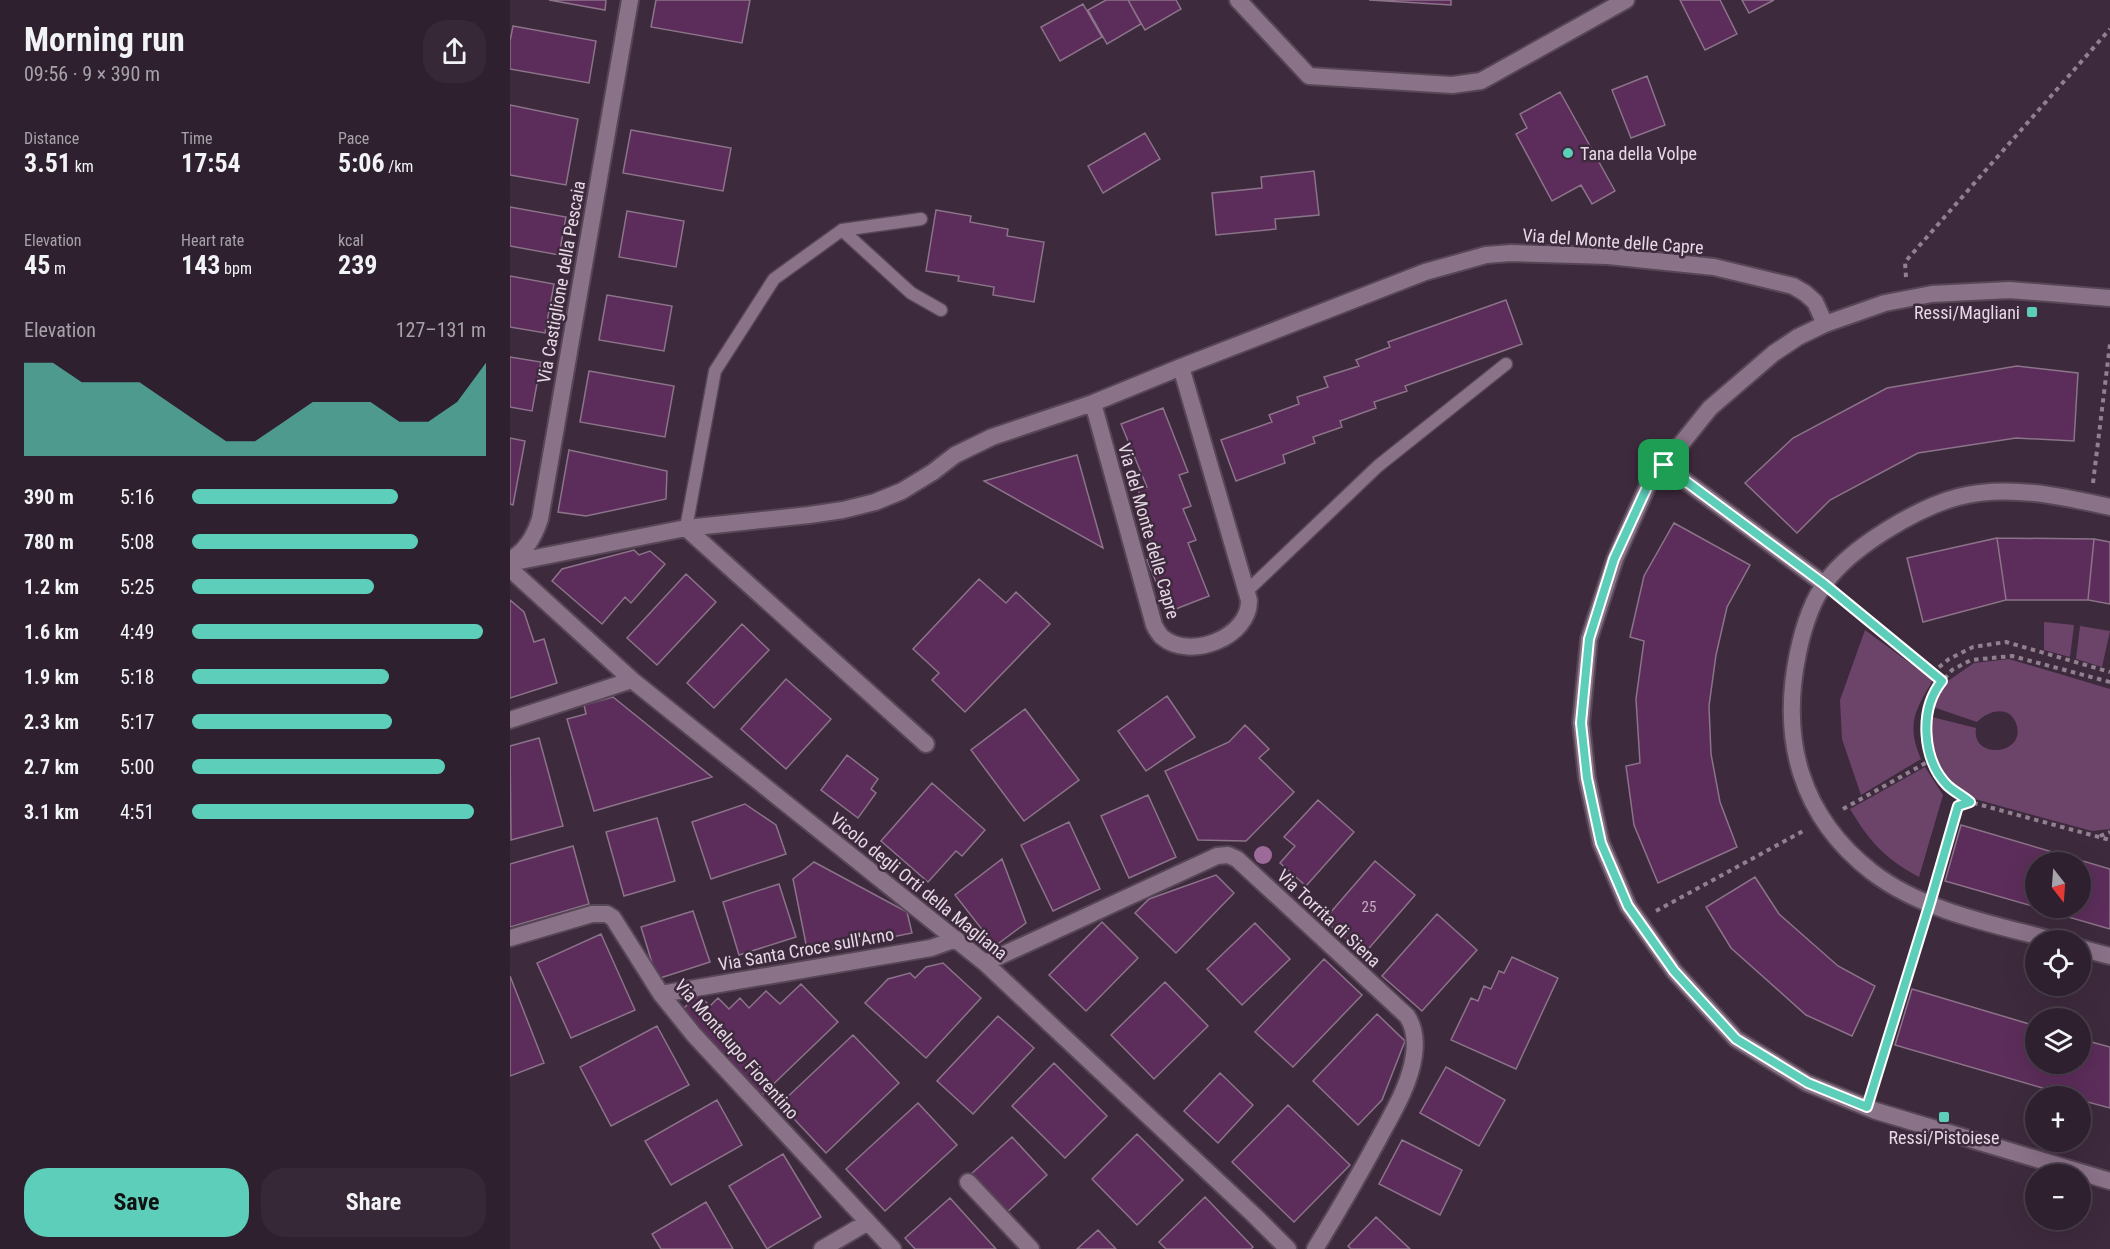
<!DOCTYPE html>
<meta charset="utf-8">
<style>
body{margin:0;font-family:"Roboto Condensed",sans-serif;background:#362836;color:#f1f3f6;height:100vh;display:flex;flex-direction:column;font-size:22px;white-space:nowrap}
*{box-sizing:border-box;margin:0}
p{font-size:20px;color:#a7a3aa}
.icon{flex:none;width:33px;height:33px;fill:none;stroke:currentColor;stroke-width:2;stroke-linecap:round;stroke-linejoin:round}
.map{position:relative;flex:1;overflow:hidden}
.side{display:flex;flex-direction:column;background:#2e202e;width:510px}
.side>*{flex:none}
.needle{width:39px;rotate:163deg}
.fabs{position:absolute;left:1515px;top:852px;display:grid;gap:12px}
.fabs a{display:grid;place-items:center;width:66px;height:66px;border-radius:50%;background:#2e202e;box-shadow:0 6px 24px #0002,0 0 0 2px #493e4a;font-size:30px}
.pin{position:absolute;display:grid;place-items:center;width:51px;height:51px;color:#fff;margin:-26px;border-radius:12px;box-shadow:0 3px 9px #0006}
.round{display:grid;place-items:center;flex:none;width:63px;height:63px;border-radius:24px;background:#362836}
.summary{display:flex;align-items:center;justify-content:space-between;height:102px;padding:0 24px}
h1{font-size:33px;font-weight:700;line-height:45px}
.stats{display:grid;grid-template-columns:repeat(3,1fr);gap:9px;height:102px;padding:6px 24px}
.stats div{display:grid;align-content:center}
.stats b{font-size:26px;font-weight:700}
.stats small{font-size:16px;font-weight:400}
.stats p{font-size:16px}
.chart{height:168px;padding:12px 24px}
.chart p{display:flex;justify-content:space-between}
.chart svg{width:100%;height:108px;margin-top:6px;fill:#5dceb9;opacity:.7}
.cta{display:flex;gap:12px;margin-top:auto;padding:12px 24px}
.cta a{flex:1;height:69px;border-radius:24px;background:#5dceb9;color:#111;font-size:24px;font-weight:700;line-height:69px;text-align:center}
.cta a+a{background:#362836;color:#f1f3f6}
ul{padding:0 24px;list-style:none;font-size:20px}
li{display:grid;grid-template-columns:96px 72px 1fr;align-items:center;height:45px}
li i{height:15px;border-radius:8px;background:#5dceb9}
main{display:flex;flex:1;min-height:0}
.map>svg:first-child{display:block}
.green{fill:#6c4469}
.building{fill:#5c2d5a;stroke:#8b7389;stroke-width:1.5}
.lines{fill:none;stroke-linecap:round;stroke-linejoin:round}
.service-casing{stroke:#574656;stroke-width:15}
.minor-casing{stroke:#574656;stroke-width:20}
.path{stroke:#918090;stroke-width:4;stroke-dasharray:4.5 4.5;stroke-linecap:butt}
.service{stroke:#8a7288;stroke-width:12}
.minor{stroke:#8a7288;stroke-width:16}
.tree{fill:#9d6b9a}
.route-casing{stroke:#fff;stroke-width:12}
.route{stroke:#5dceb9;stroke-width:8}
.poi-dot{fill:#5dceb9;stroke:#3e2a3d;stroke-width:2}
.labels{text-anchor:middle;dominant-baseline:central;stroke-width:5;stroke-linejoin:round;paint-order:stroke}
.number-label{font-size:15px;fill:#c4aec2}
.poi-label{font-size:18px;fill:#e6d9e5;stroke:#3e2a3d;text-anchor:start}
.street-label{font-size:18px;fill:#e6d9e5;stroke:#3e2a3d}
</style>
<main>
<section class="side">
<div class="summary"><div><h1>Morning run</h1><p>09:56 · 9 × 390 m</p></div><a class="round"><svg class="icon" aria-label="share" viewBox="0 0 24 24"><path d="M12 15V3M7 8l5-5 5 5M5 13v7h14v-7"/></svg></a></div>
<div class="stats">
<div><p>Distance</p><b>3.51<small> km</small></b></div>
<div><p>Time</p><b>17:54</b></div>
<div><p>Pace</p><b>5:06<small> /km</small></b></div>
</div>
<div class="stats">
<div><p>Elevation</p><b>45<small> m</small></b></div>
<div><p>Heart rate</p><b>143<small> bpm</small></b></div>
<div><p>kcal</p><b>239</b></div>
</div>
<div class="chart"><p><span>Elevation</span>127–131 m</p>
<svg viewBox="0 0 160 44" preserveAspectRatio="none"><path d="M0 44V6L10 6L20 14L30 14L40 14L50 22L60 30L70 38L80 38L90 30L100 22L110 22L120 22L130 30L140 30L150 22L160 6V44z"/></svg>
</div>
<ul>
<li><b>390 m</b>5:16<i style="width:70%"></i></li>
<li><b>780 m</b>5:08<i style="width:77%"></i></li>
<li><b>1.2 km</b>5:25<i style="width:62%"></i></li>
<li><b>1.6 km</b>4:49<i style="width:99%"></i></li>
<li><b>1.9 km</b>5:18<i style="width:67%"></i></li>
<li><b>2.3 km</b>5:17<i style="width:68%"></i></li>
<li><b>2.7 km</b>5:00<i style="width:86%"></i></li>
<li><b>3.1 km</b>4:51<i style="width:96%"></i></li>
</ul>
<div class="cta"><a>Save</a><a>Share</a></div>
</section>
<div class="map">
<svg width="1600" height="1249" viewBox="0 0 1600 1249">
<rect width="100%" height="100%" fill="#3e2a3d"/>
<path class="green" d="M1534 622 1564 625 1560 657 1534 650Z
M1570 626 1600 631 1592 667 1566 659Z
M1355 630 1423 680C1405 710 1396 725 1411 759L1351 795 1332 739 1330 700Z
M1499 659 1600 689V829L1582 831 1461 798 1440 782 1425 755 1419 732 1422 717 1466 728C1461 761 1518 755 1506 723 1499 704 1477 711 1467 722L1423 707 1435 683 1464 663Z
M1415 767 1433 795 1409 877C1374 858 1360 842 1340 809Z"/>
<path class="building" d="M39 0H96L95 10Z
M146 0H240L232 43 141 27Z
M596 0H618L631 24 597 44 578 10Z
M618 0H666L671 9 635 30Z
M859 0H941V5Z
M1170 0H1210L1227 34 1195 50Z
M1232 0H1264L1239 13Z
M573 4 592 37 550 61 531 27Z
M3 26 86 41 79 83 0 69V41Z
M1137 76 1155 125 1121 138 1102 90Z
M1050 92 1105 191 1082 204 1071 185 1042 201 1006 134 1017 128 1010 114Z
M0 105 68 119 56 185 0 175Z
M121 130 221 148 213 191 113 173Z
M635 133 650 159 593 193 578 166Z
M804 171 809 215 765 219 766 229 706 235 702 193 752 188 751 177Z
M0 207 56 217 49 255 0 246Z
M426 210 461 216 460 222 498 229 497 236 534 242 524 302 483 295 484 287 448 281 449 276 416 271Z
M117 211 174 221 166 267 109 257Z
M0 276 44 284 35 333 0 327Z
M97 295 162 306 154 351 89 340Z
M996 300 1012 344 895 386 897 391 864 402 866 408 830 421 832 427 803 437 805 443 773 455 775 463 726 481 711 440 762 422 759 415 789 404 787 397 818 387 814 377 849 366 846 360 880 347 878 342Z
M0 357 31 362 22 411 0 407Z
M1507 366 1568 373 1564 441 1506 438 1408 453 1320 500 1287 533 1235 483 1283 438 1377 388Z
M79 371 164 386 155 437 70 422Z
M653 408 678 472 669 475 681 506 673 509 686 540 678 543 699 596 658 612 637 560 646 556 632 520 639 517 628 490 637 487 611 424Z
M0 438 15 441 3 505 0 504Z
M59 450 157 471 156 499 76 516 48 512Z
M567 455 593 548 474 481Z
M1164 523 1240 565 1217 607 1206 655 1199 706 1201 754 1210 802 1227 847 1148 883 1124 825 1116 766 1130 763 1126 699 1134 641 1120 637 1134 576Z
M1487 538 1496 600 1413 622 1397 558Z
M1487 538 1584 539 1578 600H1496Z
M1584 539 1600 542V604L1578 600Z
M124 550 129 555 140 551 155 564 121 603 115 597 92 624 42 581 52 569Z
M176 574 206 602 147 665 117 638Z
M469 579 496 603 506 592 540 624 455 712 422 680 429 673 403 649Z
M0 600 14 612 24 642 34 639 47 683 0 698Z
M232 624 259 650 204 708 177 683Z
M276 679 321 719 276 769 231 729Z
M657 696 685 737 636 771 608 731Z
M103 697 202 777 84 811 57 719 76 714 74 705Z
M515 709 569 780 514 821 461 750Z
M735 725 759 749 749 758 784 792 736 841 688 840 655 771 719 742Z
M29 738 53 826 1 840 0 746Z
M337 755 368 779 361 789 366 793 348 818 311 790Z
M422 783 475 830 452 856 446 851 418 882 371 841Z
M638 795 666 857 619 878 591 816Z
M808 800 844 832 796 886 770 863 785 846 774 837Z
M235 804 266 825 276 854 201 879 182 822Z
M147 818 165 881 114 896 96 832Z
M559 822 590 889 543 911 511 845Z
M1451 825 1600 869V929L1527 908H1570V862H1526V907L1435 881Z
M63 846 79 904 0 927V864Z
M492 859 516 923 485 946 445 895Z
M865 861 905 895 854 954 814 920Z
M304 862 397 912 402 933 298 954 283 879Z
M706 875 724 893 666 953 625 913 639 899Z
M1245 877 1269 914 1328 966 1365 986 1342 1036 1296 1015 1221 948 1196 907Z
M269 884 286 937 229 955 213 902Z
M183 911 200 962 147 979 131 927Z
M927 914 967 950 912 1011 872 976Z
M592 922 628 958 576 1011 539 975Z
M745 923 780 959 732 1005 697 969Z
M91 934 125 1010 61 1038 27 963Z
M1002 957 1048 978 1006 1069 941 1040 961 998 968 1001 974 986 981 989 989 971 994 973Z
M814 959 852 995 783 1067 745 1032Z
M433 963 471 998 416 1058 355 1003 378 979 400 973 405 978 416 967Z
M0 976 34 1063 0 1076Z
M655 982 698 1026 644 1079 601 1035Z
M291 984 328 1022 252 1095 171 1011 188 994 200 1006 208 998 219 1009 230 998 239 1008 256 991 270 1004Z
M1402 989 1526 1026V1064H1570V1039L1600 1047V1108L1570 1100V1096H1560L1385 1045Z
M867 1014 895 1041 872 1100 848 1125 803 1081Z
M488 1016 524 1048 463 1114 427 1081Z
M147 1026 179 1085 101 1126 70 1067Z
M343 1035 389 1083 316 1153 270 1104Z
M544 1063 597 1116 555 1158 502 1106Z
M936 1067 995 1100 969 1146 910 1113Z
M710 1073 743 1105 708 1143 674 1111Z
M207 1100 232 1145 161 1185 135 1141Z
M408 1103 447 1145 375 1211 336 1169Z
M778 1105 840 1165 784 1222 722 1162Z
M627 1134 673 1180 627 1225 582 1179Z
M502 1137 537 1175 495 1214 460 1175Z
M892 1140 952 1170 930 1215 869 1184Z
M273 1154 311 1217 257 1249 219 1186Z
M695 1197 743 1247 741 1249H656L649 1242Z
M440 1198 486 1249H405L395 1238Z
M196 1202 223 1249H151L142 1234Z
M866 1217 900 1249H841L838 1246Z
M588 1230 606 1249H567Z"/>
<g class="lines">
<defs>
<path id="service" d="M332 230 401 293 431 310
M176 528 205 371 264 279 332 230 411 219
M737 591 868 466 996 364"/>
<path id="minor" d="M728 0 799 76 942 85 971 81 1116 0
M1600 298 1499 290 1422 294 1375 303 1315 324 1288 337 1264 353 1200 408 1138 485 1105 559 1079 639 1071 723 1077 778 1091 843 1118 906 1164 971 1226 1039 1297 1083 1366 1111 1600 1181
M583 403 644 625C646 629 649 634 652 637 680 661 740 637 739 600L671 367
M1154 465 1314 584
M176 528 299 515 333 510 365 502 392 491 423 472 445 455 482 437 583 403 671 367 915 272 976 255 1001 253 1098 256 1204 267 1283 286 1295 293 1305 302 1315 324
M0 560C16 551 24 537 30 519L120 0
M0 563 176 528 416 744
M0 569 122 680 475 963 745 1216 778 1249
M0 720 122 680
M0 938 82 914H97L103 918 151 994 184 1035 383 1249
M1543 940C1482 924 1413 911 1362 872 1290 816 1270 739 1288 653 1293 629 1301 602 1316 582 1341 547 1407 508 1448 497 1497 484 1551 496 1600 507
M1570 948 1600 956
M475 963 707 856 718 855 727 859 897 1016C905 1028 906 1041 904 1055 900 1085 882 1114 868 1140 848 1177 827 1213 805 1249
M151 994 421 948 446 939
M458 1182 521 1249
M312 1249 358 1222"/>
</defs>
<use href="#service" class="service-casing"/>
<use href="#minor" class="minor-casing"/>
<path class="path" d="M1396 277 1395 262 1600 29
M1583 483 1600 344
M1331 598 1432 681
M1422 673 1439 659 1463 647 1496 642 1600 672
M1600 682 1502 656 1461 660 1442 670 1424 691 1415 728 1421 760 1437 785 1460 802 1600 840
M1333 809 1421 760
M1590 836 1600 832
M1426 882 1448 806 1460 802
M1146 911 1295 830
M1363 1086 1414 924"/>
<use href="#service" class="service"/>
<use href="#minor" class="minor"/>
</g>
<circle class="tree" cx="753" cy="855" r="9"/>
<g class="lines">
<defs>
<path id="route" d="M1154 465 1314 584 1432 681C1409 709 1412 759 1437 785 1443 791 1453 796 1460 802L1448 806 1420 903 1357 1107 1298 1083 1226 1039 1164 971 1118 906 1091 843 1077 778 1071 723 1079 639 1104 559 1138 485Z"/>
</defs>
<use href="#route" class="route-casing"/>
<use href="#route" class="route"/>
</g>
<g class="poi-dot">
<circle cx="1058" cy="153" r="6"/>
<rect x="1516" y="306" width="12" height="12" rx="3"/>
<rect x="1428" y="1111" width="12" height="12" rx="3"/>
</g>
<g class="labels">
<g class="number-label">
<text x="859" y="907">25</text>
</g>
<g class="poi-label">
<text x="1070" y="153">Tana della Volpe</text>
<text x="1510" y="312" text-anchor="end">Ressi/Magliani</text>
<text x="1434" y="1137" text-anchor="middle">Ressi/Pistoiese</text>
</g>
<g class="street-label">
<text transform="translate(1103 241) rotate(4)">Via del Monte delle Capre</text>
<text transform="translate(51 282) rotate(-80)">Via Castiglione della Pescaia</text>
<text transform="translate(639 531) rotate(74)">Via del Monte delle Capre</text>
<text transform="translate(409 886) rotate(39)">Vicolo degli Orti della Magliana</text>
<text transform="translate(819 918) rotate(43)">Via Torrita di Siena</text>
<text transform="translate(296 949) rotate(-10)">Via Santa Croce sull'Arno</text>
<text transform="translate(227 1049) rotate(49)">Via Montelupo Fiorentino</text>
</g>
</g>
</svg>
<div class="fabs">
<a><svg class="needle" viewBox="-14 -14 28 28"><path d="M0-13l5 13h-10z" fill="#e53935"/><path d="M0 13l5-13h-10z" fill="#a7a3aa"/></svg></a>
<a><svg class="icon" aria-label="locate" viewBox="0 0 24 24"><circle cx="12" cy="12" r="6"/><path d="M12 2v4M12 18v4M2 12h4M18 12h4"/></svg></a>
<a><svg class="icon" aria-label="layers" viewBox="0 0 24 24"><path d="M12 4l9 5-9 5-9-5zM3 14l9 5 9-5"/></svg></a>
<a>+</a>
<a>−</a>
</div>
<div class="pin" style="left:1154px;top:465px;background:#1e9e55"><svg class="icon" aria-label="arrive" viewBox="0 0 24 24"><path d="M6 21V4h12l-3 4 3 4H6"/></svg></div>
</div>
</main>
